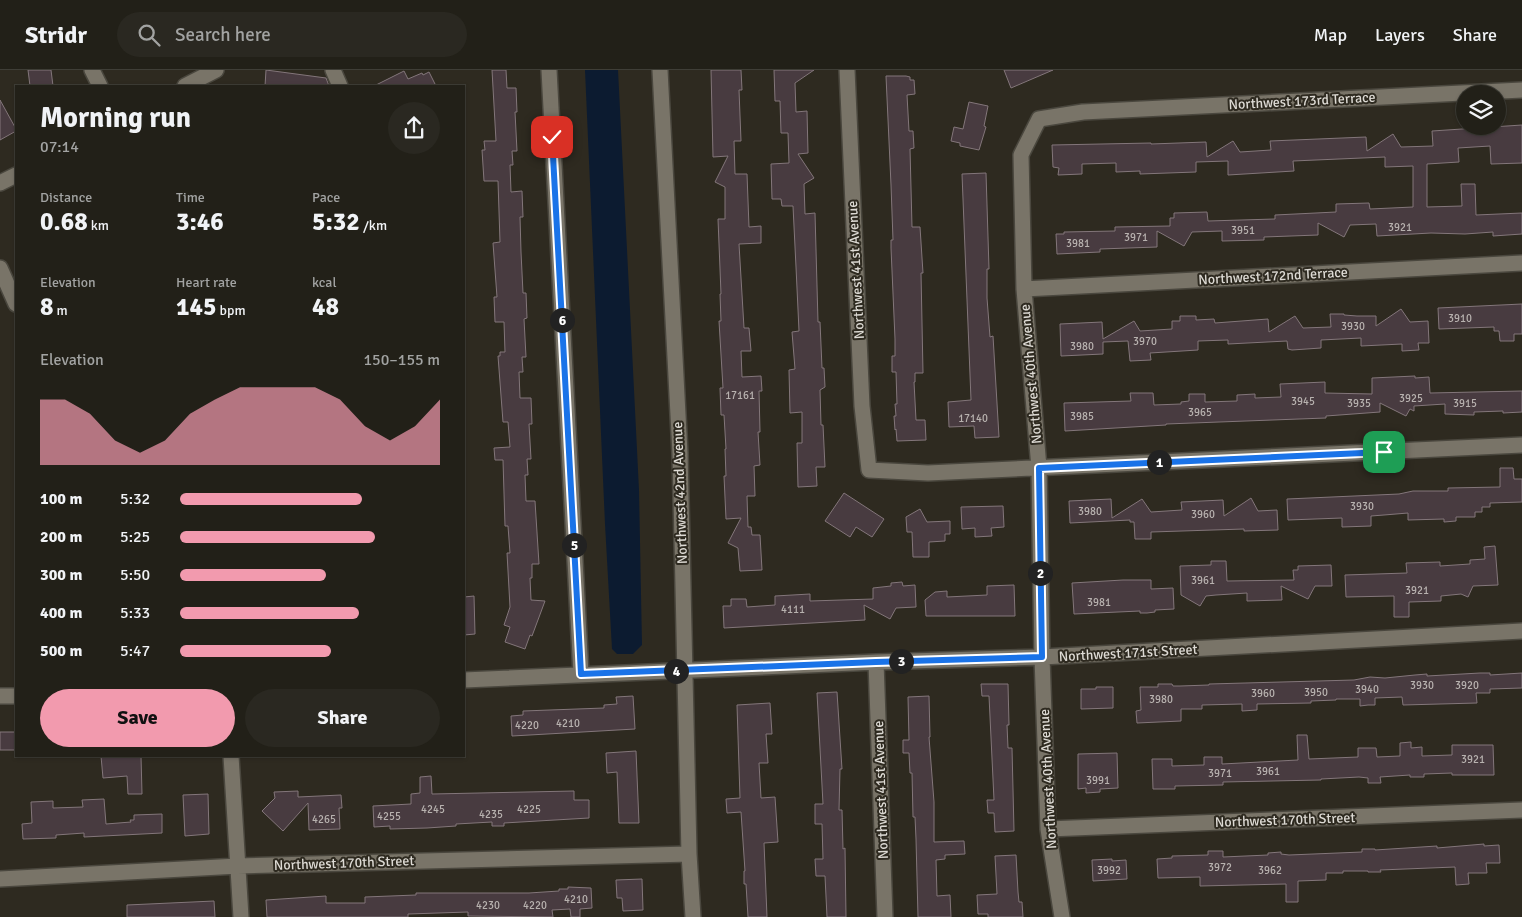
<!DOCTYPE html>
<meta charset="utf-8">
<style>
body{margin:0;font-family:Signika,sans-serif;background:#2a2821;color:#f1f3f6;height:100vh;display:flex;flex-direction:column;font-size:19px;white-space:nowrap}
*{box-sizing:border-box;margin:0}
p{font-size:16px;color:#a2a3a2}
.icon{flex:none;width:28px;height:28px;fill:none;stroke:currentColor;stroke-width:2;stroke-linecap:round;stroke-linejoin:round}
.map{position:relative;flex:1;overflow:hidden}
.drawer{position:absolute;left:15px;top:15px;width:450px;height:672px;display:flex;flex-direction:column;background:#222018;border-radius:0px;box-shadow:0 1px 4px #0004,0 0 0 1px #3f3e37}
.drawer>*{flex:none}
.buttons{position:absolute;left:1456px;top:15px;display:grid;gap:10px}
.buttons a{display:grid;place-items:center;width:50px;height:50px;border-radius:50%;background:#222018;box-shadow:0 1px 4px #0004,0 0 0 1px #3f3e37;font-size:25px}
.pin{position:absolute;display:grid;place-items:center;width:42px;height:42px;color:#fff;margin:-21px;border-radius:10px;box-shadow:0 2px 8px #0006}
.km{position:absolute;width:25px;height:25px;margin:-12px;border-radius:50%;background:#222;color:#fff;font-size:14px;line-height:25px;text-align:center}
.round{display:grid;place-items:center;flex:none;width:52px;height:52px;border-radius:26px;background:#2a2821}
.summary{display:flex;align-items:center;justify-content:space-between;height:85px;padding:0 25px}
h1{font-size:28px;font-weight:800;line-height:38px}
.metrics{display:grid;grid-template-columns:repeat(3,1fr);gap:8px;height:85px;padding:5px 25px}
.metrics div{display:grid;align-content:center}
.metrics b{font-size:25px;font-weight:800}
.metrics small{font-size:14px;font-weight:400}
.metrics p{font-size:14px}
.chart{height:140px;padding:10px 25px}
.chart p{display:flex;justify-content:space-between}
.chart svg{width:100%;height:90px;margin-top:5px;fill:#f29aae;opacity:.7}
.cta{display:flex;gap:10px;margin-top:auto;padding:10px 25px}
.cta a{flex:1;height:58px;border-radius:30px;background:#f29aae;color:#111;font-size:20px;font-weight:800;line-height:58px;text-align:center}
.cta a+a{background:#2a2821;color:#f1f3f6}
ul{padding:0 25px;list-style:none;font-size:16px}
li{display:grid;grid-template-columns:80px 60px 1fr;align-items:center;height:38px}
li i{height:12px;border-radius:6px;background:#f29aae}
header{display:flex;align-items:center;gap:30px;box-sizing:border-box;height:70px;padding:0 25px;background:#222018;border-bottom:1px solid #3f3e37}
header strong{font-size:24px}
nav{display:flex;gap:28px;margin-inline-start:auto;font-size:18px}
.search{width:350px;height:45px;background:#2a2821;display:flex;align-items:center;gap:12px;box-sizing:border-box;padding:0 18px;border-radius:28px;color:#a2a3a2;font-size:19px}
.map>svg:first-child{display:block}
.water{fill:#0c1b30}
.building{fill:#483b40;stroke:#83767a}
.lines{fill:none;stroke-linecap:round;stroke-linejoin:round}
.minor-casing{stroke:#4a473e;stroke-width:18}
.minor{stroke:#797468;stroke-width:15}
.route-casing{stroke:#fff;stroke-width:10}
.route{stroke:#1a73e8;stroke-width:6}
.labels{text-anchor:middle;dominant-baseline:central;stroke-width:4;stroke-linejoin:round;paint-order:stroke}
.number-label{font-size:11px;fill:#b8b2af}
.street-label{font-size:14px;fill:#dddad4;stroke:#2e2a20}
</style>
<header>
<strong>Stridr</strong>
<div class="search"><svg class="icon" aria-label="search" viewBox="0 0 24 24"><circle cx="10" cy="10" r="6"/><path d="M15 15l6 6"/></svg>Search here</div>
<nav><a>Map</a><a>Layers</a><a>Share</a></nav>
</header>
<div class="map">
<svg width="1522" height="847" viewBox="0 0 1522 847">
<rect width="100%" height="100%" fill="#2e2a20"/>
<path class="water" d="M585 0H618L639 420 642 575 633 584H617L612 579 605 454Z"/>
<path class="building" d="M28 0H51L53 16H30Z
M266 0 326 8 329 16H265Z
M492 0H506L507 18H516L517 42H515L517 81H512L513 95H510L511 122 522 121 523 147H520L521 182 523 223H526L527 248 524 249 526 287H522L523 302H519L520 328H531L532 354H529L531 389H527L528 405H525L526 431H535L539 494H532V508H530L531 530 545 531 532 566 530 565 525 579 505 572 510 557 504 555 510 537 507 483H510L508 456H505L503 390H495L494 378 510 377 508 352H503L498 286H500V282H505L504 252H495L494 227H497L493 173 500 172 498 111H484L482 80H485L484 71H496Z
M711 0H741L742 20H739L741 71H734L735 104H747L749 157 761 156V173L739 174 744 258H749L751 281H741L742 307 761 306 762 321H759L760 362H758L760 395 754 396 755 426H747L748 457H751L752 465H760L762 500 740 501 738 478 728 473 741 448 726 449 724 406H726L725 379H726L724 345H721L720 318H723L719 251H721L720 224H721L718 149H725V117L715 112 728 86 713 87Z
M774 0H814L795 13 796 42 807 41 808 83 798 84 814 108 804 114 805 144 815 143 818 252H820L822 298H824L825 317 820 320 821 355H823L825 397H816L817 416 798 417 797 373H802V342L790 343 789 300 795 299 792 262 799 261 796 197 793 136H782L781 129H772L771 94 789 93 788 63H781L780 31H775Z
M1004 0H1053L1011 18Z
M404 1 408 9 422 3 423 5 429 2 436 16H374Z
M886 6H906L910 7V10H914L915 24 907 25 909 61H913L914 78 910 79 912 157H920L923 203H921L923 303H915V312H914L916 350H925L926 370 897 371 896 359 895 360 894 346H896L895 334H897L896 302H892V286H895V269L891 178V170H893L891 115Z
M0 30 16 59V61L0 70Z
M969 32 988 36 984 56 986 57 979 80 960 76V73L951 71 954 57 963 59Z
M1522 55V93L1491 94 1490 76 1458 78 1459 92 1427 94V137L1462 136 1461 114H1475L1476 145 1522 143V164L1493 166V162L1465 164 1431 163 1377 166 1376 154 1350 155 1344 167 1318 153V165L1264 167V170L1222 171V161L1192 162 1184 176 1157 161V177L1100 179V182L1057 184 1056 164H1064V162L1115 161V157L1170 156V148H1174V143L1207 142 1208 151 1275 149V145L1336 142V134L1369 133 1370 139 1413 137V96L1385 97V87L1293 91 1294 101 1228 105V91L1196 92V102L1140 104V101L1116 102V93L1082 94V104L1058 105 1059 98 1053 97 1052 75 1151 73V74L1206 72 1207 87 1233 71 1240 82 1271 80 1270 71 1366 67 1367 81 1393 64 1401 77 1433 76 1432 61Z
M986 103 989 199H987V228L990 267 993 266 999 367 975 368 974 356 949 357 948 332 971 330 962 104Z
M1522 234V264H1514V271H1500L1499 261H1494V257L1439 259 1438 238Z
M1401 239 1410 252 1428 251 1429 273H1418L1419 280 1402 281V274L1361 276V268L1321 270V278L1292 280 1288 279 1287 271 1228 274V270L1198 271V280L1150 283 1151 290 1130 291 1128 271 1103 272V284L1061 286 1060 254 1102 252 1103 269 1134 251 1140 261 1172 259V251H1180V246H1196V250L1214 249 1215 253 1268 249 1269 262 1295 246 1303 258 1331 257 1330 244H1344V245L1357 246H1376V256Z
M1415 306V308L1429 307 1430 323 1522 321V342L1503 343V341L1474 342V345L1445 344V334L1414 336V341L1410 339 1406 346 1380 333V342L1326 346V348L1166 354V355L1065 361 1064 333 1131 331 1130 323H1153L1154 335 1181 334V332L1189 331V324H1205V332L1237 331V325L1255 324V328L1281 327 1280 314 1325 312V323L1372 324V308Z
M1500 398H1513L1514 409H1522V432L1490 433V437H1482V442H1475V447H1456V451L1444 452V449L1408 450V443L1384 445 1371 446V456L1342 457V448L1288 450 1287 429 1399 424 1413 421H1448V418L1500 417Z
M844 423 884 449 872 467 856 457 850 467 825 451Z
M1251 428 1258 441 1277 440 1278 460 1244 461V459L1151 462V469H1135L1134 452H1130V450L1070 453 1069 431 1111 429 1112 448 1142 429 1151 442 1182 440 1181 432 1223 430 1224 446Z
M1003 436 1004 457 991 458 992 466 975 467V458L962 459 961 437Z
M920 439 927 452 950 451V464H945V471L929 472V487H913L912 462H907L906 447Z
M1495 476 1498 515 1473 516 1468 527 1461 524 1441 526V531L1409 532V547H1394V526L1346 527 1345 505 1407 503 1406 493 1440 492V496L1470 494V490L1485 489 1484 477Z
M1211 491H1226L1227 511 1294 510 1293 500H1298V496L1331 495 1332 516H1315L1308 529 1281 516 1282 530 1247 531V523L1216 525 1206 526 1200 536 1181 525 1180 496 1211 495Z
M1123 510H1151V519L1173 518 1174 539 1155 540V542L1147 543H1140V541L1074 544 1072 513Z
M902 512 903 516 915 515 916 537 896 538 890 549 864 535 865 550 724 558 723 536H731V529H746L747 537 775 535V526L810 524V531L873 529V518L891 516V513Z
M1014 515 1015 546H926L925 530 935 522 947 521V527L987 525V516Z
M474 526 475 564 464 565V527Z
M1480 603H1490V605L1522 603V618L1490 619V623H1476L1477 633 1403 635 1402 627 1375 628V635H1368L1360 636V629H1336V630L1311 631V633L1257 634V640L1242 641V634L1202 635V639H1181V651L1137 653 1136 641 1141 640 1140 617H1158V614H1172L1173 616H1180L1209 615V614L1354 610 1370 607 1385 608 1415 605 1427 604V606Z
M981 614H1008L1009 655H1007L1008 678H1012L1014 761 995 762 994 743H988L987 730H994L989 626H982Z
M1096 617H1113V638L1081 639V619H1096Z
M837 622 842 699H840L839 740H842L843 779 845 778 846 847H827L825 806H816L815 789H823L822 754H815V734H823L817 623Z
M633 626 635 659 512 666 511 646 523 645V641L604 638V635L617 634 616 627Z
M929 626 930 667H929L934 732V772L964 771 965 784 945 785V789L936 790 937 826 950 825 951 847H918L916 769 915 747H913L912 703H910L909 683H903V670H909L908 627Z
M770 633 772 664H766L768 693H759L761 728 775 727 778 772 764 773 767 847H748L746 814H744V801H745L741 742 727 743 726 729 740 728 737 635Z
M0 662H16V680H0Z
M1297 665H1307L1309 689 1358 687V678H1376L1377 687 1400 686V673L1411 672V678L1422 677V686L1452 685V675H1493L1494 705H1452V703L1424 704V707H1410V705L1380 707 1381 713H1368V708L1359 707 1321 709V710L1223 712V715L1175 716V719H1153L1152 689H1172V696L1203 695H1204V687H1222V694L1298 690Z
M636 681 639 753H619L617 702 607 703 606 683Z
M1117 683 1118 718 1100 719V722L1086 723V718L1078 719V684Z
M101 686H141L142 724H128L127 706 103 708Z
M431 706 432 724 574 721V730H589V748L504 753V756H492V752L456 754V756L427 758 390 759V756L374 757 373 736 411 734V724L420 723V707Z
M298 721V727L341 725 342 738H339L340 759 309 760 308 733 283 761 262 741 275 728 274 722Z
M208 724 209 764 185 766 183 725Z
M104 729 106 754 131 752 130 750H134V745L162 744V763L84 767V763L56 765V768L23 769 22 754 32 753 31 732 53 731V738L83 737 82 730Z
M1484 774V776L1499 775 1500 793H1486L1487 803H1468L1469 814 1456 815 1455 797 1380 800 1381 802H1368V801H1343V803H1326V810L1298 811V832H1286V814L1200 816V807L1158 808 1157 789 1172 788V786L1208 785V781H1223V787L1268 785V783L1281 782V784L1289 785 1362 782V779H1375V780L1437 776V778Z
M1016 785 1018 822 1019 832H1022L1023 847H988V844H978L977 825 997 824 995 786Z
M1112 789V791L1126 790 1127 809 1093 811 1092 790Z
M642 809 643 840 623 841 622 828H617L616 810Z
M568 817 591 818 592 838 580 839V847H571L570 839 552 840 553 847 468 846V842L408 844V847H267L266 830 326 826V833H365V827L416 825V823H529L559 821V819H568Z
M214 831 215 847H127V835Z"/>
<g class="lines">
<defs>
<path id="minor" d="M92 0 100 16
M333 0 340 16
M549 0 581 604
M660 0 680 383 689 784 693 847
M847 0 862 336 869 400 928 403 1522 375
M185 16 216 0
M0 113 16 105
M0 198 16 234
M1024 219 1522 193
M876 592 885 847
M464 610 876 592 1042 587 1522 561
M0 626H16
M231 686 241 847
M1048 759 1522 740
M0 809 238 796 689 784
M1062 847 1048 759 1042 587 1039 398 1024 219 1021 85 1039 49 1083 42 1522 20"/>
</defs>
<use href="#minor" class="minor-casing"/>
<use href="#minor" class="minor"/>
</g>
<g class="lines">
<defs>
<path id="route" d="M552 67 581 604 876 592 1042 587 1039 398 1384 382"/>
</defs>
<use href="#route" class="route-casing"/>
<use href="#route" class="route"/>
</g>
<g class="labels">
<g class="number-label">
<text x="1400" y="157">3921</text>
<text x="1243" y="160">3951</text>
<text x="1136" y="167">3971</text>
<text x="1078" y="173">3981</text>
<text x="1460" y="248">3910</text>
<text x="1353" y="256">3930</text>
<text x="1145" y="271">3970</text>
<text x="1082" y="276">3980</text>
<text x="740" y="325">17161</text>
<text x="1411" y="328">3925</text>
<text x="1303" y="331">3945</text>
<text x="1359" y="333">3935</text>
<text x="1465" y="333">3915</text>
<text x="1200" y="342">3965</text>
<text x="1082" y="346">3985</text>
<text x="973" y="348">17140</text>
<text x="1362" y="436">3930</text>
<text x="1090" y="441">3980</text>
<text x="1203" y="444">3960</text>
<text x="1203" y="510">3961</text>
<text x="1417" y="520">3921</text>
<text x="1099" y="532">3981</text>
<text x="793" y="539">4111</text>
<text x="1422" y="615">3930</text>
<text x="1467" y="615">3920</text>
<text x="1367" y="619">3940</text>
<text x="1316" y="622">3950</text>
<text x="1263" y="623">3960</text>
<text x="1161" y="629">3980</text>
<text x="568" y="653">4210</text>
<text x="527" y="655">4220</text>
<text x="1473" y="689">3921</text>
<text x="1268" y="701">3961</text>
<text x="1220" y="703">3971</text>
<text x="1098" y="710">3991</text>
<text x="433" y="739">4245</text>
<text x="529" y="739">4225</text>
<text x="491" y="744">4235</text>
<text x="389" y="746">4255</text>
<text x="324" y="749">4265</text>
<text x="1220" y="797">3972</text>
<text x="1109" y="800">3992</text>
<text x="1270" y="800">3962</text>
<text x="576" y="829">4210</text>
<text x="488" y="835">4230</text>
<text x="535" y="835">4220</text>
</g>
<g class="street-label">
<text transform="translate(1302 31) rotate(-3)">Northwest 173rd Terrace</text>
<text transform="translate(856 200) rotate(-93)">Northwest 41st Avenue</text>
<text transform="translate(1273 206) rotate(-3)">Northwest 172nd Terrace</text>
<text transform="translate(1031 304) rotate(-95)">Northwest 40th Avenue</text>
<text transform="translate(680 423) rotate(-92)">Northwest 42nd Avenue</text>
<text transform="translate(1128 583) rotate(-3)">Northwest 171st Street</text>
<text transform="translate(1048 709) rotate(-93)">Northwest 40th Avenue</text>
<text transform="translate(881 720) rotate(-92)">Northwest 41st Avenue</text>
<text transform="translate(1285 750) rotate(-2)">Northwest 170th Street</text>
<text transform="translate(344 793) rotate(-2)">Northwest 170th Street</text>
</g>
</g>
</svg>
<div class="buttons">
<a><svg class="icon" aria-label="layers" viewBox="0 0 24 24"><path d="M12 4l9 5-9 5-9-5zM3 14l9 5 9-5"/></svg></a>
</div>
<div class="pin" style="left:1384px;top:382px;background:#1e9e55"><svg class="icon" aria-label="arrive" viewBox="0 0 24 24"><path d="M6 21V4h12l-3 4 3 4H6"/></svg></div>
<div class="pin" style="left:552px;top:67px;background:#d93025"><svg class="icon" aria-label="check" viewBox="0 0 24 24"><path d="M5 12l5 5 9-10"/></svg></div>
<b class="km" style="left:1159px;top:392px">1</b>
<b class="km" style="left:1040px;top:503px">2</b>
<b class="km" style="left:901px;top:591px">3</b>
<b class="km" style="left:676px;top:601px">4</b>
<b class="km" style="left:574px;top:475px">5</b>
<b class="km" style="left:562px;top:250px">6</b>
<section class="drawer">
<div class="summary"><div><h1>Morning run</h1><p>07:14</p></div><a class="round"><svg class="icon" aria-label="share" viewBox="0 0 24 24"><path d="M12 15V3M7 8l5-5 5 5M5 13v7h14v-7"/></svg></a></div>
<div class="metrics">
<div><p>Distance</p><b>0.68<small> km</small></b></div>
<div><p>Time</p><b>3:46</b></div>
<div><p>Pace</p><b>5:32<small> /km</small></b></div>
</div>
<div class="metrics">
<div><p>Elevation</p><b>8<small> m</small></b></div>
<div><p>Heart rate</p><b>145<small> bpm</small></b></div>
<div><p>kcal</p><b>48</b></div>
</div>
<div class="chart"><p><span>Elevation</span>150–155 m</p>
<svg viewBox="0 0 160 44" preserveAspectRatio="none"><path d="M0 44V12L10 12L20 19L30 32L40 38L50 32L60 19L70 12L80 6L90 6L100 6L110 6L120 12L130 25L140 32L150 25L160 12V44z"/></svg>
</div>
<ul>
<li><b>100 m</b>5:32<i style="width:70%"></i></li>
<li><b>200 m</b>5:25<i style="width:75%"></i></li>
<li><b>300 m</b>5:50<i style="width:56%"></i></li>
<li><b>400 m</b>5:33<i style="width:69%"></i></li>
<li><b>500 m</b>5:47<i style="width:58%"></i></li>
</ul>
<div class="cta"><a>Save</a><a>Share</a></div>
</section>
</div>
